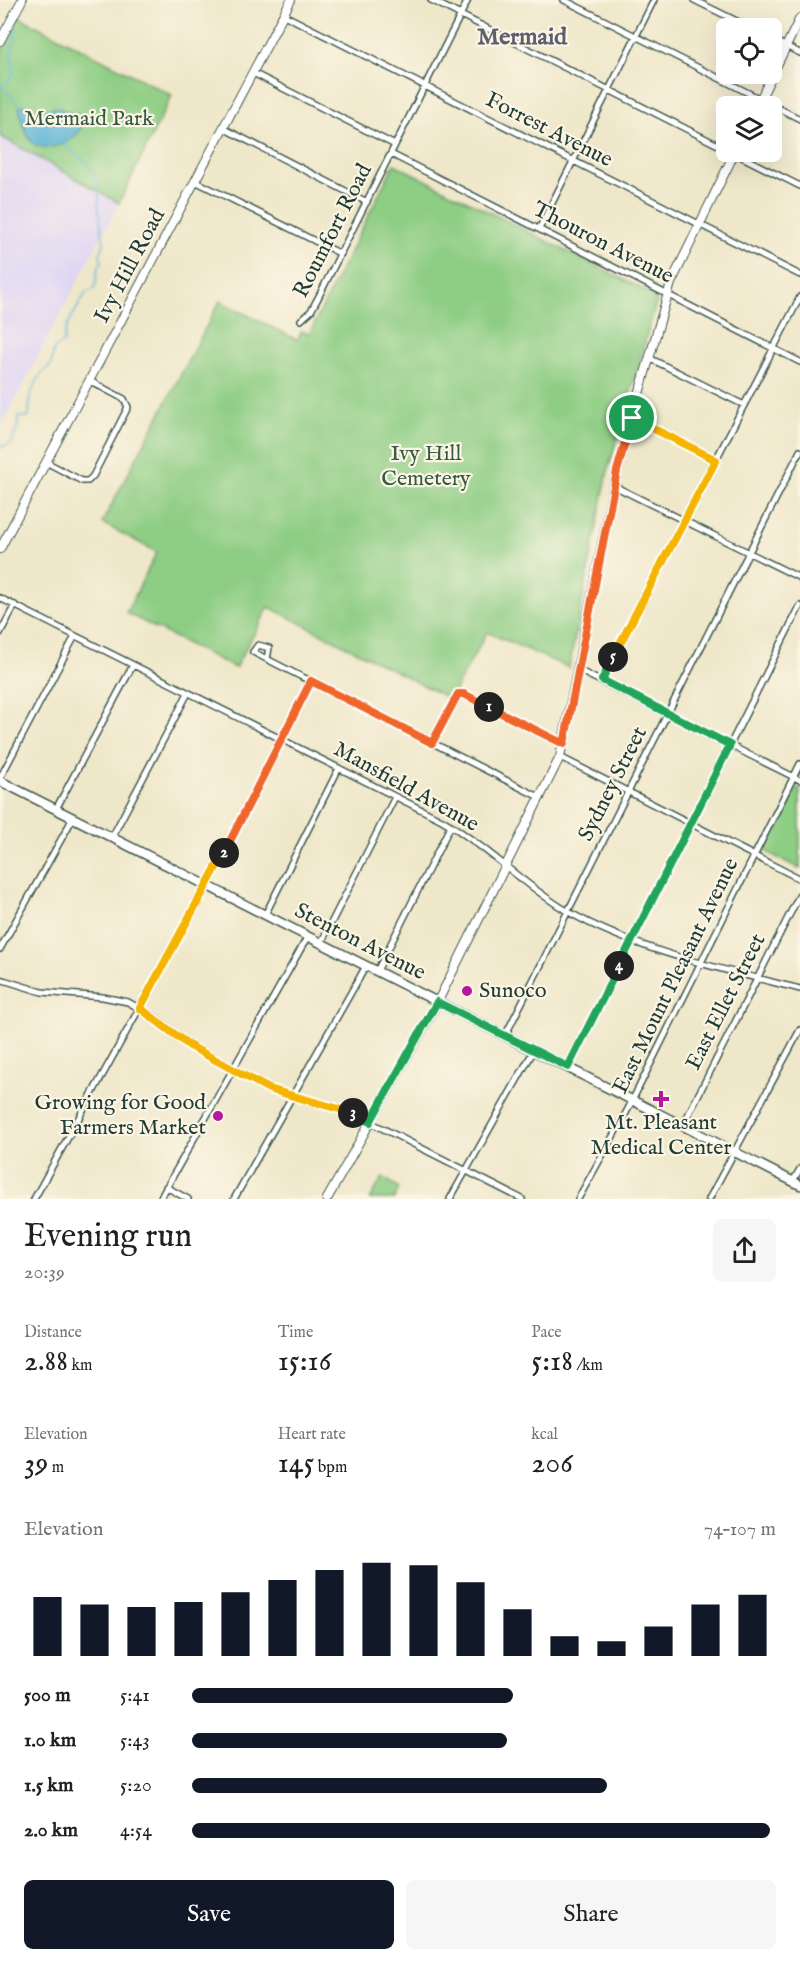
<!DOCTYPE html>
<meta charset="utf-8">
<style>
body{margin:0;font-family:"IM FELL English",serif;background:#f6f6f6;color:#202124;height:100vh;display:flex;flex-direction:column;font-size:22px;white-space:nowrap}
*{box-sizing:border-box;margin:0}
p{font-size:20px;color:#757577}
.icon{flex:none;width:33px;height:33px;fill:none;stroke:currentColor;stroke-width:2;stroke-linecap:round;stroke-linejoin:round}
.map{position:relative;height:1199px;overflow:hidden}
.panel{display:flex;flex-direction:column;background:#fff;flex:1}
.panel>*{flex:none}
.fabs{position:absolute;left:716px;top:18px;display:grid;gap:12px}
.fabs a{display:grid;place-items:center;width:66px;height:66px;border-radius:9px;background:#fff;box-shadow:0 6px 24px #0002;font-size:30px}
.pin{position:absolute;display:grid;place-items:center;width:51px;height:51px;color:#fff;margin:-26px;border:3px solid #fff;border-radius:50%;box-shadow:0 2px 6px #0007}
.km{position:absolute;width:30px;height:30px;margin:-15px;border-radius:50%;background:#222;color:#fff;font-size:16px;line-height:30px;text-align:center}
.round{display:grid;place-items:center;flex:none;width:63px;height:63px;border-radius:9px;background:#f6f6f6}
.head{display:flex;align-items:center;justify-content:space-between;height:102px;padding:0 24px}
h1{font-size:33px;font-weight:600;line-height:45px}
.figures{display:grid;grid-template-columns:repeat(3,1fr);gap:9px;height:102px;padding:6px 24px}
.figures div{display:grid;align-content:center}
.figures b{font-size:30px;font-weight:600}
.figures small{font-size:16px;font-weight:400}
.figures p{font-size:16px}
.chart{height:168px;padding:12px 24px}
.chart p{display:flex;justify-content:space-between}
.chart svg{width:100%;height:108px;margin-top:6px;stroke:#111827;stroke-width:6}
.action{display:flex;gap:12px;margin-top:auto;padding:12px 24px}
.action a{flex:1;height:69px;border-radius:9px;background:#111827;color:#fff;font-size:24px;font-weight:600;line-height:69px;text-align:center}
.action a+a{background:#f6f6f6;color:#202124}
ul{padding:0 24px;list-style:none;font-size:20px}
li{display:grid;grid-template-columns:96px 72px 1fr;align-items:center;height:45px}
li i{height:15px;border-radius:8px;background:#111827}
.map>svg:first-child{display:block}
.built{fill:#ded5f5}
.green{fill:#8ecd84;stroke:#56855c;stroke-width:1.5}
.water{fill:#59b2d7;stroke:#3c7886;stroke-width:1.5}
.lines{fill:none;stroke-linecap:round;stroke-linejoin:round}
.stream{stroke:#59b2d7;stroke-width:1.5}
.street-casing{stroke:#3e564a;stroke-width:8}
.secondary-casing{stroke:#3e564a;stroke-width:10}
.primary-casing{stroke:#3e564a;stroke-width:11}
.street{stroke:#fff;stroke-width:5}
.secondary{stroke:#fff;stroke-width:8}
.primary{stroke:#fff;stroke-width:8}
.split-1-casing{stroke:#fff;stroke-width:12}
.split-2-casing{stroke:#fff;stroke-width:12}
.split-3-casing{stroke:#fff;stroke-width:12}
.split-4-casing{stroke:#fff;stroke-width:12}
.split-5-casing{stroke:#fff;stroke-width:12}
.split-6-casing{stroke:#fff;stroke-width:12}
.split-1{stroke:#f0652b;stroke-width:8}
.split-2{stroke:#f0652b;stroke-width:8}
.split-3{stroke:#f5b400;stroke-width:8}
.split-4{stroke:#22a559;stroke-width:8}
.split-5{stroke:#22a559;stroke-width:8}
.split-6{stroke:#f5b400;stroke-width:8}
.poi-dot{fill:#b5179e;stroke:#fcf5e5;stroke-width:2}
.labels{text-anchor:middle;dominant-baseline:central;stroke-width:4.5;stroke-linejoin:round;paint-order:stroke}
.park-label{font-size:22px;fill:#355a44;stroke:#fcf5e5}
.street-label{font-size:22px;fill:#1f3d34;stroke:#fcf5e5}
.poi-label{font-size:22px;fill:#1f3d34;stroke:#fcf5e5;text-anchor:start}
.neighbourhood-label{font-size:24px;font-weight:bold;fill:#5c5f6f;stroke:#fcf5e5}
</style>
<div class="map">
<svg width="800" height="1199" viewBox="0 0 800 1199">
<rect width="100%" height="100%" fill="#fcf5e5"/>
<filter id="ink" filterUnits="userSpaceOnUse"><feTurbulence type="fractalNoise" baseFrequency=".0167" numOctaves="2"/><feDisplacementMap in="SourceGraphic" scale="12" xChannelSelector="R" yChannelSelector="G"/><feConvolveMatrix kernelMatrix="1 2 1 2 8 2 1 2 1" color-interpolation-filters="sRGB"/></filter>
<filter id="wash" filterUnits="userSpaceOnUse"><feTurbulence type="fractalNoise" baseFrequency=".008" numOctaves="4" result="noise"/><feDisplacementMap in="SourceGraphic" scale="24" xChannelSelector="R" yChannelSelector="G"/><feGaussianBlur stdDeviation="1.35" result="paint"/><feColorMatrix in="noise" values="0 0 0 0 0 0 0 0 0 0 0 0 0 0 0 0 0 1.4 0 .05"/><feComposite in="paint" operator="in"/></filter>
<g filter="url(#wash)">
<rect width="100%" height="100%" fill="#efe7c9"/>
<path class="built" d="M0 136 119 203 0 428Z"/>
<path class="green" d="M19 17 172 95 119 203 0 136V54Z
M394 164 658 297 608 470 569 668 487 632 450 699 269 607 235 668 126 613 157 552 102 523 220 301 297 340 302 331 309 334Z
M798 787 800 788V869L765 851Z
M383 1177 399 1188 394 1199H370Z"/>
<path class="water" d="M23 105 32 114 55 107 78 115 81 128C74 143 46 154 32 142 26 137 20 115 19 107Z"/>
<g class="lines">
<path class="stream" d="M17 28 12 52 13 74 2 88 20 105
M0 447 11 444 18 426V417H29L30 395 41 374 51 365 54 349 64 342C63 325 79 308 86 292L93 290C100 280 93 271 102 262L100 255 104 244 98 205C102 194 94 169 85 161 78 155 67 151 64 142"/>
</g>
</g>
<g filter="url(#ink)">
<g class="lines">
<defs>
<path id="street" d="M431 0 726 149
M564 0 800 119
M694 0 751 28
M284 15 800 275
M771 39 800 53
M253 73 395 145
M223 128 367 202
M732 152 800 186
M391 154 800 362
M195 181 341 254
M539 229 654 0
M301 320 311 311 318 298 468 0
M649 358 744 405
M632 418 716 460
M46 462 82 481H88L93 476 128 407 124 399 90 381
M614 486 800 578
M0 598 442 820C487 846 523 885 567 911 634 950 725 970 800 989
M0 633 15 605
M267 659 269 648 258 645 253 652 302 677 311 681 541 798
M578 670 800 780
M602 680 800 297
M432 743 460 693 563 744
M560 757 800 879
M0 778 75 636
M56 809 133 665
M112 837 188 693
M265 915 339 768
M321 943 395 797
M0 949 73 818
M377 971 451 825
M0 979 42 992 103 997 128 1002 153 1016 190 1045 269 1089 352 1113 522 1199
M505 1036 800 451
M568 1067 800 606
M683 1125 800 894
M793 1181 800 1169
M166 1187 188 1199
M34 1199 207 886 311 681
M160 1199 308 936
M234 1199 366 966
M450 1199 534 1050
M578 1199 627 1111 800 764
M709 1199 800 1030"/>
<path id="secondary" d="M0 41 22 0
M757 106 800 18
M0 549 291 0
M327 1199 434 1009 560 757 615 479 639 394 671 283 735 152"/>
<path id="primary" d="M0 781 800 1185"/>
</defs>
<use href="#street" class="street-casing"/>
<use href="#secondary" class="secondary-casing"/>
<use href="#primary" class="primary-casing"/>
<use href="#street" class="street"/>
<use href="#secondary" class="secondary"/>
<use href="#primary" class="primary"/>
</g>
</g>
<g class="lines" filter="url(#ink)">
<defs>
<path id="split-1" d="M489 707 564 744 617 471 632 418"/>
<path id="split-2" d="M224 853 311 681 432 743 458 694H464L489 707"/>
<path id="split-3" d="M224 853 140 1008 190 1046 269 1089 353 1113"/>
<path id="split-4" d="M353 1113 370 1122 437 1002 568 1067 619 966"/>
<path id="split-5" d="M613 657 602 680 730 745 619 966"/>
<path id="split-6" d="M613 657 716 460 632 418"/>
</defs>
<use href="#split-1" class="split-1-casing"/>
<use href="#split-2" class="split-2-casing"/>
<use href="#split-3" class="split-3-casing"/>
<use href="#split-4" class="split-4-casing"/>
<use href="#split-5" class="split-5-casing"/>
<use href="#split-6" class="split-6-casing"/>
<use href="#split-1" class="split-1"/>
<use href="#split-2" class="split-2"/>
<use href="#split-3" class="split-3"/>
<use href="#split-4" class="split-4"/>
<use href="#split-5" class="split-5"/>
<use href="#split-6" class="split-6"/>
</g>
<g class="poi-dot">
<circle cx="467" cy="991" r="6"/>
<path d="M658 1090h6v6h6v6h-6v6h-6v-6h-6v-6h6z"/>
<circle cx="218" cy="1116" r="6"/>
</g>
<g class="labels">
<g class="park-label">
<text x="89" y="119">Mermaid Park</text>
<text x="426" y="454">Ivy Hill<tspan x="426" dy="25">Cemetery</tspan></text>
</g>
<g class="street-label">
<text transform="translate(549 130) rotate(27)">Forrest Avenue</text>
<text transform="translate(333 231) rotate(-63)">Roumfort Road</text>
<text transform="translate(603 243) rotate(27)">Thouron Avenue</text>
<text transform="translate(130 266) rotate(-62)">Ivy Hill Road</text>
<text transform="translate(613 784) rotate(-63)">Sydney Street</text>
<text transform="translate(406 787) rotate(29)">Mansfield Avenue</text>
<text transform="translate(360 942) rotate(27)">Stenton Avenue</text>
<text transform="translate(676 976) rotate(-64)">East Mount Pleasant Avenue</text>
<text transform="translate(726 1002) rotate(-63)">East Ellet Street</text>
</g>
<g class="poi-label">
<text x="479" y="991">Sunoco</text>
<text x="206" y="1103" text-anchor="end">Growing for Good<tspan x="206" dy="25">Farmers Market</tspan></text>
<text x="661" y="1123" text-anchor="middle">Mt. Pleasant<tspan x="661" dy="25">Medical Center</tspan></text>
</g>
<g class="neighbourhood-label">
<text x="522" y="37">Mermaid</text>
</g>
</g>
</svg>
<div class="fabs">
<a><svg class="icon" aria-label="locate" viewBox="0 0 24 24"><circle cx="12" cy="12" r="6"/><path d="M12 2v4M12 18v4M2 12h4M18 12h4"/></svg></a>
<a><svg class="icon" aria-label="layers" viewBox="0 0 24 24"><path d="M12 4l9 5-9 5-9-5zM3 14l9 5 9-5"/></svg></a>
</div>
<div class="pin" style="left:632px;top:418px;background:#1e9e55"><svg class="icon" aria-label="arrive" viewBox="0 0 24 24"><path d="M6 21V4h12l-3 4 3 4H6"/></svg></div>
<b class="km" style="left:489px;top:707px">1</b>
<b class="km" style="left:224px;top:853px">2</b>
<b class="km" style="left:353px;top:1113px">3</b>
<b class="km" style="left:619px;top:966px">4</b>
<b class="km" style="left:613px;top:657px">5</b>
</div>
<section class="panel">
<div class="head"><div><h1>Evening run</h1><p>20:39</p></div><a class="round"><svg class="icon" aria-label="share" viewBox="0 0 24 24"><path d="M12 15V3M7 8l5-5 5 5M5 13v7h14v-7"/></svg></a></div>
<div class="figures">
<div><p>Distance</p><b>2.88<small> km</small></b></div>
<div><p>Time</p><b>15:16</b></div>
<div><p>Pace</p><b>5:18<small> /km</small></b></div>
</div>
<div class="figures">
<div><p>Elevation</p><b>39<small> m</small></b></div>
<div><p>Heart rate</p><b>145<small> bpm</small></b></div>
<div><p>kcal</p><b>206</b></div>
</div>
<div class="chart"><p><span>Elevation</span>74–107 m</p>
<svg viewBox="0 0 160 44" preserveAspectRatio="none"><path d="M5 44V20M15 44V23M25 44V24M35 44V22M45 44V18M55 44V13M65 44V9M75 44V6M85 44V7M95 44V14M105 44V25M115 44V36M125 44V38M135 44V32M145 44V23M155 44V19"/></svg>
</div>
<ul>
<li><b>500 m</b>5:41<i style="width:55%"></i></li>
<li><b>1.0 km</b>5:43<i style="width:54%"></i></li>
<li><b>1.5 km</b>5:20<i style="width:71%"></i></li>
<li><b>2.0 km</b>4:54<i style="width:99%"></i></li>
</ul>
<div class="action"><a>Save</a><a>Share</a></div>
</section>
